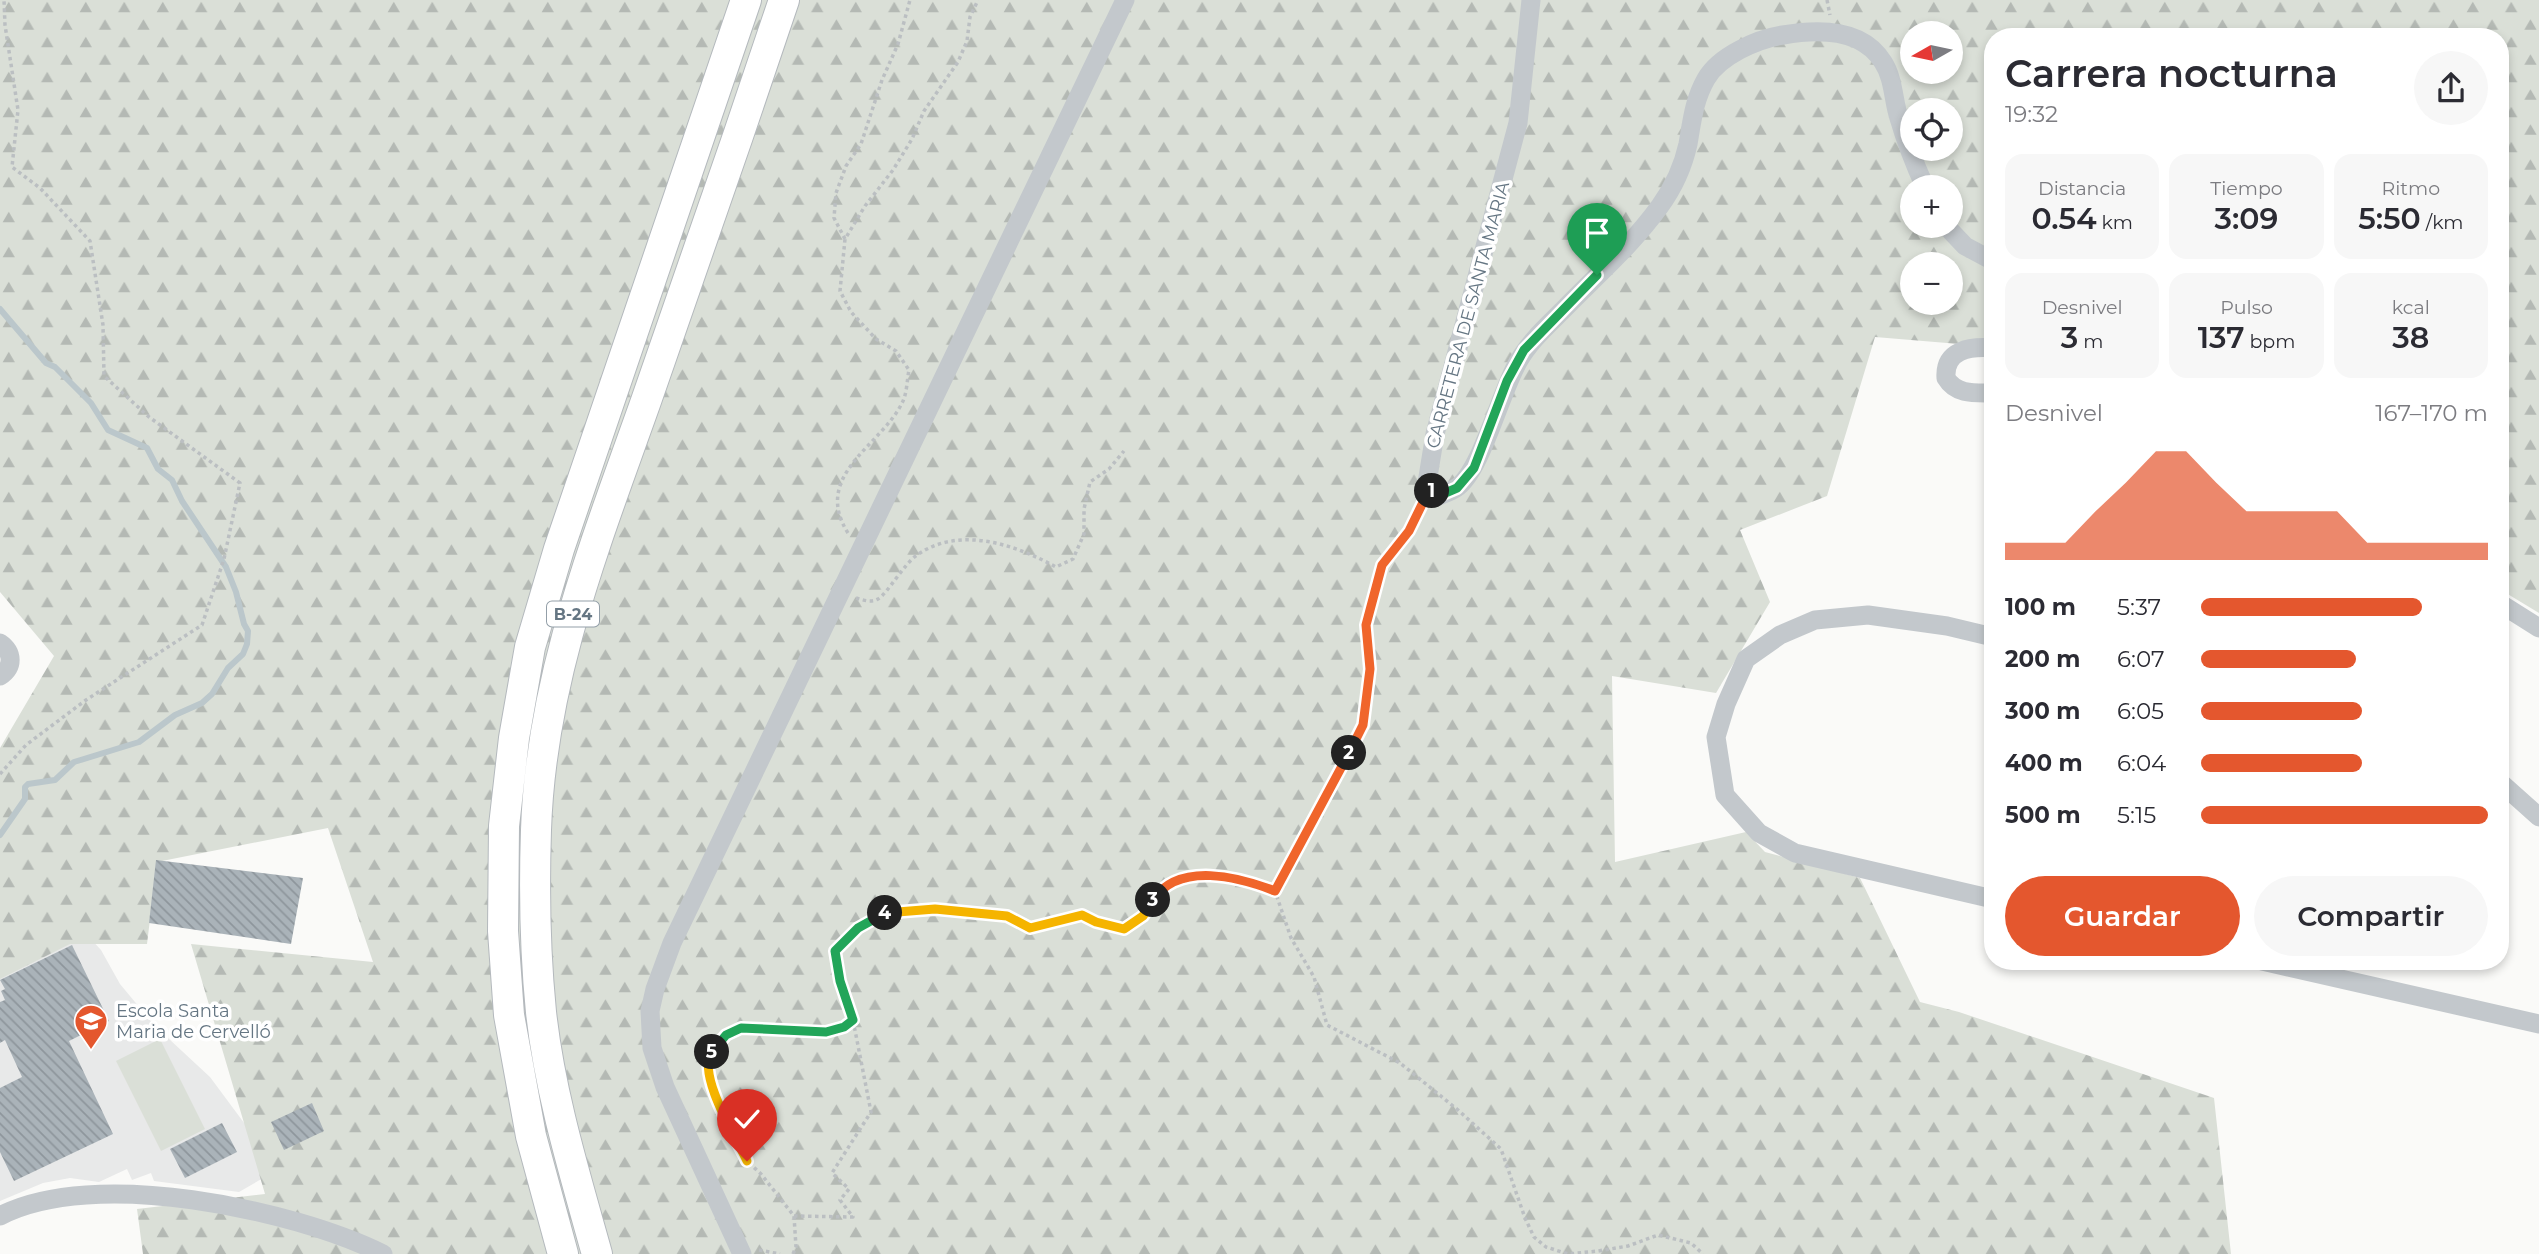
<!DOCTYPE html>
<html lang="es">
<meta charset="utf-8">
<style>
body{margin:0;font-family:Montserrat,sans-serif;background:#f7f7f7;color:#2b2b33;height:100vh;display:flex;flex-direction:column;font-size:26px;white-space:nowrap}
*{box-sizing:border-box;margin:0}
p{font-size:23px;color:#7c7c81}
.icon{flex:none;width:38px;height:38px;fill:none;stroke:currentColor;stroke-width:2;stroke-linecap:round;stroke-linejoin:round}
.map{position:relative;flex:1;overflow:hidden}
.panel{position:absolute;left:1984px;top:28px;width:525px;height:942px;display:flex;flex-direction:column;background:#fff;border-radius:28px;box-shadow:0 4px 10px #0003}
.panel>*{flex:none}
.needle{width:46px;rotate:261deg}
.fabs{position:absolute;left:1900px;top:21px;display:grid;gap:14px}
.fabs a{display:grid;place-items:center;width:63px;height:63px;border-radius:50%;background:#fff;box-shadow:0 4px 10px #0003;font-size:35px}
.pin{position:absolute;display:grid;place-items:center;width:60px;height:60px;color:#fff;margin:-72px -30px;border-radius:50% 50% 50% 0;rotate:-45deg;box-shadow:0 0 7px #0007}
.pin .icon{rotate:45deg}
.km{position:absolute;width:35px;height:35px;margin:-18px;border-radius:50%;background:#222;color:#fff;font-size:19px;line-height:35px;text-align:center}
.round{display:grid;place-items:center;flex:none;width:74px;height:74px;border-radius:37px;background:#f7f7f7}
.headline{display:flex;align-items:center;justify-content:space-between;height:119px;padding:0 21px}
h1{font-size:38px;font-weight:600;line-height:52px}
.figures{display:grid;grid-template-columns:repeat(3,1fr);gap:10px;height:119px;padding:7px 21px}
.figures div{display:grid;align-content:center;border-radius:18px;background:#f7f7f7;text-align:center}
.figures b{font-size:30px;font-weight:600}
.figures small{font-size:19px;font-weight:400}
.figures p{font-size:19px}
.chart{height:196px;padding:14px 21px}
.chart p{display:flex;justify-content:space-between}
.chart svg{width:100%;height:126px;margin-top:7px;fill:#e4572e;opacity:.7}
.button{display:flex;gap:14px;margin-top:auto;padding:14px 21px}
.button a{flex:1;height:80px;border-radius:42px;background:#e4572e;color:#fff;font-size:28px;font-weight:600;line-height:80px;text-align:center}
.button a+a{background:#f7f7f7;color:#2b2b33}
ul{padding:0 21px;list-style:none;font-size:23px}
li{display:grid;grid-template-columns:112px 84px 1fr;align-items:center;height:52px}
li i{height:18px;border-radius:9px;background:#e4572e}
.map>svg:first-child{display:block}
.built{fill:#e8e9e9}
.forest{fill:url(#forest-firs);fill-rule:evenodd}
.pitch{fill:#dadfd7}
.lines{fill:none;stroke-linecap:round;stroke-linejoin:round}
.stream{stroke:#bbc7cb;stroke-width:6}
.building{fill:url(#building-back-hatch)}
.highway-casing{stroke:#b4b9bd;stroke-width:32}
.path{stroke:#bbbfc2;stroke-width:3.5;stroke-dasharray:3.5 3.5;stroke-linecap:butt}
.minor{stroke:#c3c8cc;stroke-width:19}
.highway{stroke:#fff;stroke-width:30}
.split-1-casing{stroke:#fff;stroke-width:14}
.split-2-casing{stroke:#fff;stroke-width:14}
.split-3-casing{stroke:#fff;stroke-width:14}
.split-4-casing{stroke:#fff;stroke-width:14}
.split-5-casing{stroke:#fff;stroke-width:14}
.split-6-casing{stroke:#fff;stroke-width:14}
.split-1{stroke:#22a559;stroke-width:9}
.split-2{stroke:#f0652b;stroke-width:9}
.split-3{stroke:#f0652b;stroke-width:9}
.split-4{stroke:#f5b400;stroke-width:9}
.split-5{stroke:#22a559;stroke-width:9}
.split-6{stroke:#f5b400;stroke-width:9}
.labels{text-anchor:middle;dominant-baseline:central;stroke-width:7;stroke-linejoin:round;paint-order:stroke}
.shield{fill:#fff;stroke:#939fa8;stroke-width:2}
.shield-label{font-size:16px;font-weight:bold;fill:#657683}
.street-label{font-size:18px;fill:#657683;stroke:#fff}
.poi-label{font-size:18px;fill:#657683;stroke:#fff;text-anchor:start}
</style>
<div class="map">
<svg width="2539" height="1254" viewBox="0 0 2539 1254">
<defs>
<pattern id="forest-firs" width="22" height="20" patternUnits="userSpaceOnUse" patternTransform="scale(1.75)"><rect width="22" height="20" fill="#dadfd7"/><path d="M5 1l3.5 6h-7zM16 11l3.5 6h-7z" fill="#b4b9b4"/></pattern>
<pattern id="building-back-hatch" width="6" height="6" patternUnits="userSpaceOnUse" patternTransform="scale(1.75)"><rect width="6" height="6" fill="#aab3b9"/><path d="M-1 5l2 2M0 0l6 6M5-1l2 2" fill="none" stroke="#8e969c"/></pattern>
</defs>
<rect width="100%" height="100%" fill="#fafaf8"/>
<path class="built" d="M88 936 101 950 120 984 155 1026 210 1077 259 1143 265 1177 239 1192 154 1181 151 1173 132 1180 127 1169 99 1182 70 1178 43 1183 0 1201V966Z"/>
<path class="forest" d="M0 0H2539V613L2501 590V37H1993V345L1959 344 1875 337 1827 496 1740 530 1770 602 1716 693 1612 676 1615 862 1746 832 1765 852 1860 878 1920 1002 1959 1012 2214 1098 2231 1254H143L137 1209 265 1194 191 944 373 962 328 828 157 862 147 944H70L0 979V748L54 656 0 592ZM1913 33H1951V72H1913ZM1913 110H1951V149H1913ZM1913 187H1951V226H1913ZM1913 264H1951V303H1913Z"/>
<path class="pitch" d="M160 1039 205 1129 161 1151 116 1061Z"/>
<g class="lines">
<path class="stream" d="M0 309 46 363 55 367 91 403 108 430 147 448 158 469 172 480 182 501 226 567 236 592 244 624 248 631 247 644 243 654 228 668 212 694 202 703 175 715 139 742 74 762 55 780 28 784 25 787V799L0 835"/>
</g>
<path class="building" d="M156 860 303 878 291 944 149 923Z
M72 945 109 1021 69 1041 113 1134 14 1181 0 1152V1088L22 1077 5 1040 0 1043V1002L5 1000 1 991 5 989 0 980Z
M312 1103 324 1131 284 1150 271 1122Z
M222 1123 237 1152 185 1178 170 1149Z"/>
<g class="lines">
<defs>
<path id="highway" d="M563 1254 531 1136 509 1015 503 931 504 826 514 738 530 647 559 549 746 0
M597 1254C575 1175 550 1094 541 1012 535 952 534 890 536 830 541 678 596 542 646 401 693 268 739 134 784 0"/>
</defs>
<use href="#highway" class="highway-casing"/>
<path class="path" d="M1827 0 1830 15
M845 239 834 218 836 193 846 166 861 144 882 80 898 44 910 0
M1421 506 1409 532 1382 565 1366 625 1370 669 1363 725 1275 891 1291 938 1314 977 1327 1025 1400 1063 1458 1110 1501 1149 1525 1218 1534 1237 1546 1247 1568 1254 1598 1251 1628 1246 1658 1235 1691 1243 1703 1254
M848 533C811 475 882 445 902 403 907 394 907 380 909 370L896 351 876 339 851 312 840 291 845 239 865 206 893 170 912 139 924 111 958 62 967 41 970 17 978 0
M856 598C863 600 871 603 878 599 887 594 904 564 917 555 960 525 1016 545 1056 567L1073 559 1084 534V509L1090 482 1109 469 1124 451
M0 774 26 745 86 700 202 625 224 559 240 483 149 417 104 376 103 325 90 241 40 188 12 167 18 110 5 25 4 0
M794 1216 853 1217 840 1200 849 1189 832 1173 871 1112 853 1020
M759 1250 780 1254
M793 1254 796 1247 794 1216 761 1174 747 1161 722 1113 709 1070V1057L726 1035 741 1028 826 1032 844 1027 853 1020 840 981 835 951 858 928 884 914 905 911 935 909 1007 916 1030 928 1082 915 1096 922 1123 929C1129 925 1137 922 1142 917 1149 910 1152 897 1161 891 1194 865 1240 877 1275 891"/>
<path class="minor" d="M1531 0 1518 123 1435 434 1427 483 1436 497C1442 494 1450 492 1456 488 1481 472 1500 393 1518 362 1529 342 1547 326 1563 310 1596 276 1632 245 1660 206 1673 188 1683 167 1688 144 1692 121 1694 100 1706 79 1719 56 1757 39 1783 35 1817 29 1862 28 1883 62 1894 79 1893 100 1899 118 1906 142 1915 165 1925 187
M1946 226 1965 246 1993 261
M1993 348C1970 346 1944 350 1946 378 1956 395 1975 393 1993 393
M2501 604 2539 628
M1993 637 1947 626 1868 615 1815 620 1780 635 1746 659 1726 704 1716 737 1725 795 1759 833 1795 853 1993 899
M0 643C13 652 14 667 0 676
M2501 783 2539 817
M2262 961 2539 1024
M0 1216C93 1167 292 1209 383 1254
M742 1254 665 1087 652 1048 650 1011 655 989 672 943 1125 0"/>
<use href="#highway" class="highway"/>
</g>
<g class="lines">
<defs>
<path id="split-1" d="M1432 491 1436 497 1457 488 1474 468 1507 381 1524 350 1597 275"/>
<path id="split-2" d="M1349 753 1363 725 1370 669 1366 625 1382 565 1409 531 1430 488 1432 491"/>
<path id="split-3" d="M1153 900C1179 861 1239 877 1275 891L1349 753"/>
<path id="split-4" d="M885 913 935 909 1007 916 1030 928 1082 915 1096 922 1124 929 1143 916 1153 900"/>
<path id="split-5" d="M712 1052 726 1035 741 1028 826 1032 844 1027 853 1020 840 981 835 951 858 928 885 913"/>
<path id="split-6" d="M712 1052C696 1074 737 1139 747 1161"/>
</defs>
<use href="#split-1" class="split-1-casing"/>
<use href="#split-2" class="split-2-casing"/>
<use href="#split-3" class="split-3-casing"/>
<use href="#split-4" class="split-4-casing"/>
<use href="#split-5" class="split-5-casing"/>
<use href="#split-6" class="split-6-casing"/>
<use href="#split-1" class="split-1"/>
<use href="#split-2" class="split-2"/>
<use href="#split-3" class="split-3"/>
<use href="#split-4" class="split-4"/>
<use href="#split-5" class="split-5"/>
<use href="#split-6" class="split-6"/>
</g>
<defs>
<symbol id="school-pin" viewBox="-11 -11 22 30"><path d="M0 17L-7.5 6A9.5 9.5 0 1 1 7.5 6Z" fill="#e4572e" stroke="#fff"/><path d="M0-5L7-2L0 1L-7-2ZM-4 1L0 2.5L4 1V4Q0 6-4 4Z" fill="#fff"/></symbol>
</defs>
<g fill-rule="evenodd">
<use href="#school-pin" x="72" y="1002" width="38" height="52"/>
</g>
<g class="labels">
<rect class="shield" x="547" y="601.5" width="52" height="25" rx="5"/>
<g class="shield-label">
<text x="573" y="614">B-24</text>
</g>
<g class="street-label">
<text transform="translate(1468 315) rotate(-75)">CARRETERA DE SANTA MARIA</text>
</g>
<g class="poi-label">
<text x="116" y="1011">Escola Santa<tspan x="116" dy="21">Maria de Cervelló</tspan></text>
</g>
</g>
</svg>
<div class="fabs">
<a><svg class="needle" viewBox="-14 -14 28 28"><path d="M0-13l5 13h-10z" fill="#e53935"/><path d="M0 13l5-13h-10z" fill="#7c7c81"/></svg></a>
<a><svg class="icon" aria-label="locate" viewBox="0 0 24 24"><circle cx="12" cy="12" r="6"/><path d="M12 2v4M12 18v4M2 12h4M18 12h4"/></svg></a>
<a>+</a>
<a>−</a>
</div>
<div class="pin" style="left:1597px;top:275px;background:#1e9e55"><svg class="icon" aria-label="arrive" viewBox="0 0 24 24"><path d="M6 21V4h12l-3 4 3 4H6"/></svg></div>
<div class="pin" style="left:747px;top:1161px;background:#d93025"><svg class="icon" aria-label="check" viewBox="0 0 24 24"><path d="M5 12l5 5 9-10"/></svg></div>
<b class="km" style="left:1432px;top:491px">1</b>
<b class="km" style="left:1349px;top:753px">2</b>
<b class="km" style="left:1153px;top:900px">3</b>
<b class="km" style="left:885px;top:913px">4</b>
<b class="km" style="left:712px;top:1052px">5</b>
<section class="panel">
<div class="headline"><div><h1>Carrera nocturna</h1><p>19:32</p></div><a class="round"><svg class="icon" aria-label="share" viewBox="0 0 24 24"><path d="M12 15V3M7 8l5-5 5 5M5 13v7h14v-7"/></svg></a></div>
<div class="figures">
<div><p>Distancia</p><b>0.54<small> km</small></b></div>
<div><p>Tiempo</p><b>3:09</b></div>
<div><p>Ritmo</p><b>5:50<small> /km</small></b></div>
</div>
<div class="figures">
<div><p>Desnivel</p><b>3<small> m</small></b></div>
<div><p>Pulso</p><b>137<small> bpm</small></b></div>
<div><p>kcal</p><b>38</b></div>
</div>
<div class="chart"><p><span>Desnivel</span>167–170 m</p>
<svg viewBox="0 0 160 44" preserveAspectRatio="none"><path d="M0 44V38L10 38L20 38L30 27L40 17L50 6L60 6L70 17L80 27L90 27L100 27L110 27L120 38L130 38L140 38L150 38L160 38V44z"/></svg>
</div>
<ul>
<li><b>100 m</b>5:37<i style="width:77%"></i></li>
<li><b>200 m</b>6:07<i style="width:54%"></i></li>
<li><b>300 m</b>6:05<i style="width:56%"></i></li>
<li><b>400 m</b>6:04<i style="width:56%"></i></li>
<li><b>500 m</b>5:15<i style="width:100%"></i></li>
</ul>
<div class="button"><a>Guardar</a><a>Compartir</a></div>
</section>
</div>
